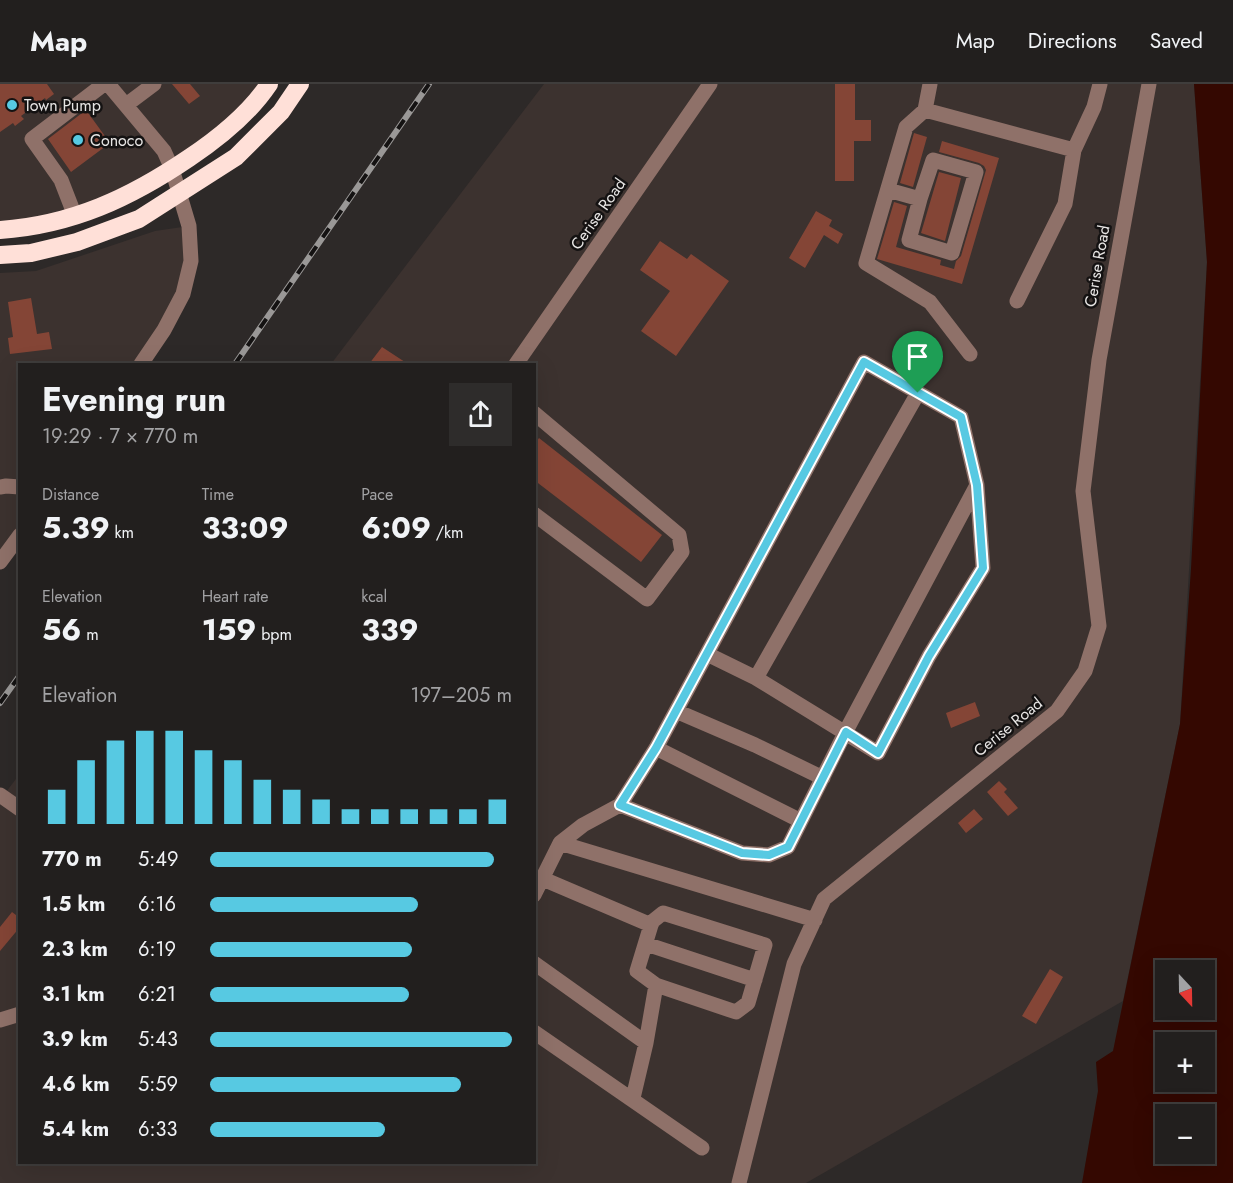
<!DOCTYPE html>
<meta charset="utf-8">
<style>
body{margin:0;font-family:Jost,sans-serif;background:#2e2c2b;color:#f1f3f6;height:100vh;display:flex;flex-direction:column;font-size:22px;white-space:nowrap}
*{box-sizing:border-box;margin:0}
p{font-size:20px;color:#a2a2a4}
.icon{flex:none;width:33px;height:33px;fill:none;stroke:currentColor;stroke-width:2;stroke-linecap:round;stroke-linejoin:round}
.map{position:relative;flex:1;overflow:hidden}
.details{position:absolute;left:18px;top:279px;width:518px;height:801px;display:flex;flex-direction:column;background:#221f1e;border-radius:0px;box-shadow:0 6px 24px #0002,0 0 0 2px #3f3d3c}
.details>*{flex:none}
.needle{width:39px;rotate:158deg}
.controls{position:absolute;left:1155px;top:876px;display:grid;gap:12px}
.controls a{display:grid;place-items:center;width:60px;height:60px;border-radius:0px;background:#221f1e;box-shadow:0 6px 24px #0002,0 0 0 2px #3f3d3c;font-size:30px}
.pin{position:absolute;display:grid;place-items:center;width:51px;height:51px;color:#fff;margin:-62px -26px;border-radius:50% 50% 50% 0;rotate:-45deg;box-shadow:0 0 6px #0007}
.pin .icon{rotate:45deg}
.round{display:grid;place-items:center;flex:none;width:63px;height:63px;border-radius:0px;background:#2e2c2b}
.summary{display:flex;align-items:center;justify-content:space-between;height:102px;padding:0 24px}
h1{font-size:33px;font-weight:700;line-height:45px}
.stats{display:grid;grid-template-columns:repeat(3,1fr);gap:9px;height:102px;padding:6px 24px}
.stats div{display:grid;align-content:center}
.stats b{font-size:30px;font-weight:700}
.stats small{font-size:16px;font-weight:400}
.stats p{font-size:16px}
.chart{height:168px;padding:12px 24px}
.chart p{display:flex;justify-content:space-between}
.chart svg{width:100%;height:108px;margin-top:6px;stroke:#57c9e2;stroke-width:6}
ul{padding:0 24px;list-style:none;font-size:20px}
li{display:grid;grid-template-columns:96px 72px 1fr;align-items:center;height:45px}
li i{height:15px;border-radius:8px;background:#57c9e2}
header{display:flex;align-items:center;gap:36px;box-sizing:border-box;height:84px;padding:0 30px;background:#221f1e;border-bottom:2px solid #3f3d3c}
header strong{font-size:28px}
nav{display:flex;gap:33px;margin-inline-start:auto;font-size:21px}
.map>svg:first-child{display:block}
.built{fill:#3c322f}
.water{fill:#340801;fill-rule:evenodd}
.building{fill:#844536}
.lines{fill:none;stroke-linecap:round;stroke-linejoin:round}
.minor{stroke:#8f7169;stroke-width:15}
.highway{stroke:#ffe0d8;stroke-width:18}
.rail-casing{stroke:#9a9897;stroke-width:6}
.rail{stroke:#141212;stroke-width:4;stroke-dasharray:11;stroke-linecap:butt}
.route-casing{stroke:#fff;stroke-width:12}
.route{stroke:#57c9e2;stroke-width:8}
.poi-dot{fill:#57c9e2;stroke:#141212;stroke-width:2}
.labels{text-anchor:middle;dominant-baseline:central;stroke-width:5;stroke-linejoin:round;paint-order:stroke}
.poi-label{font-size:16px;fill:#e7e5e4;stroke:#141212;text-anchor:start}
.street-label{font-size:16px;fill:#e7e5e4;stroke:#141212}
</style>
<header>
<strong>Map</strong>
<nav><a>Map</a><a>Directions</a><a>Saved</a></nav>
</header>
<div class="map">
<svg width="1233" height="1099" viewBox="0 0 1233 1099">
<rect width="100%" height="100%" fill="#2d2928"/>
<path class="built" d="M0 0H265L219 54 127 112 0 146Z
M544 0H1194L1207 178 1180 640 1123 917 806 1099H0V716L19 691 20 1078H534V280H331Z
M189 142 183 210 136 280H20L19 451 0 478V189L36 187 155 147Z"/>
<path class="water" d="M1194 0H1233V1099H1082L1098 1007 1096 978 1113 967 1180 640 1191 485 1207 178ZM1204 886V926H1166V886ZM1166 958H1204V998H1166ZM1166 1030H1204V1070H1166Z"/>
<path class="building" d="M0 0H47L54 10 46 16 45 14 21 32 24 35 15 42 13 39 0 48Z
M172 0H190L200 12 189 20Z
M835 0H855V36H871V57H854V97H835Z
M86 26 110 59 71 88 48 55Z
M914 49 927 53 913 103 900 99Z
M942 57 999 74 962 200 877 175 894 118 907 122 896 163 941 176 940 181 954 185 956 177 961 172 986 86 984 82 979 79 939 68Z
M939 88 961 94 945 157 921 149Z
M816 127 832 136 829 142 843 150 838 160 824 151 805 184 789 174Z
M660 157 687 175 691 170 729 197 676 272 641 247 670 207 640 186Z
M31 214 37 250 49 248 52 265 10 270 8 254 13 253 8 218Z
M382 263 408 280H369Z
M539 354 662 451 641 478 534 396V361Z
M975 618 980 632 951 644 946 629Z
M999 697 1007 705 1004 708 1018 724 1008 732 987 708Z
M974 725 983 735 966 749 958 739Z
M12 828 20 834V843L0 867V843Z
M1050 885 1063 893 1036 940 1022 932Z"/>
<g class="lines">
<path class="minor" d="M108 0 164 67 172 85 189 142 191 177 183 210 164 246 141 280
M930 0 925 26 1074 66
M126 21 154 0
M925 26 906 43 866 179 930 218 970 270
M888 106 920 115 909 156 952 169 976 88 933 76 920 115
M75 132 61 96 32 55 104 0
M1017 217 1065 120 1074 66 1094 23 1100 0
M516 280 710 0
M918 309 756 594 878 669 929 572 983 484 977 401
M534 329 679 451 682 468 647 515 534 430
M0 403 6 402 20 403
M0 478 20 451
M707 570 756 594
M676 627 755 661 823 694
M656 664 801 737
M0 711 20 725
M560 759 583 741 620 721 656 664 864 278 961 333 977 401 847 645 788 763 769 771 742 769 620 721
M543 795 651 841
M534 811 560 759 815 836
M646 860 755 896
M534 879 646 959
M0 936 20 930
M534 948 702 1064
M633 1014 646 959 656 901 736 928 748 919 765 861 663 829 653 837 651 841 637 887 656 901
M739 1099 794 880 824 815 1057 627 1085 587 1099 542 1083 407 1099 276 1149 0"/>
<path class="highway" d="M0 146C72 141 130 114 189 74 219 54 249 30 269 0
M0 171 31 169 77 158 139 135 236 73 281 28 300 0"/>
<defs>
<path id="rail" d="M235 280 429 0
M0 619 20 591"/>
</defs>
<use href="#rail" class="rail-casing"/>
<use href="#rail" class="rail"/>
</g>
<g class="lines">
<defs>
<path id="route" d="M864 278 961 333 977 401 983 484 929 572 878 669 846 648 788 763 769 771 742 769 620 721 656 664Z"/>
</defs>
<use href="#route" class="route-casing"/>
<use href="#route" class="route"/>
</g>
<g class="poi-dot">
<circle cx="12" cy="21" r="6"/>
<circle cx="78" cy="56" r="6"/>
</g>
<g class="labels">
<g class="poi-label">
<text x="24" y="21">Town Pump</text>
<text x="90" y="56">Conoco</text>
</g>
<g class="street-label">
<text transform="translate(598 130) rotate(-55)">Cerise Road</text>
<text transform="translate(1097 182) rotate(-80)">Cerise Road</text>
<text transform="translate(1008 643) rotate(-39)">Cerise Road</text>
</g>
</g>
</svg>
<div class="controls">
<a><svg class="needle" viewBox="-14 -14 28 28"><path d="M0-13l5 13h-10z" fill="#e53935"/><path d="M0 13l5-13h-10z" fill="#a2a2a4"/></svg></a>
<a>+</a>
<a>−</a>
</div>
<div class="pin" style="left:918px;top:309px;background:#1e9e55"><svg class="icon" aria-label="arrive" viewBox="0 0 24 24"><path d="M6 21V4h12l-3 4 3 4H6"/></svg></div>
<section class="details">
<div class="summary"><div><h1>Evening run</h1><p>19:29 · 7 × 770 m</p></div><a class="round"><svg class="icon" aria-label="share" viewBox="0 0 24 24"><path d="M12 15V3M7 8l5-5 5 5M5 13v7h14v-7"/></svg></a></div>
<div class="stats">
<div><p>Distance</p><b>5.39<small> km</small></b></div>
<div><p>Time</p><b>33:09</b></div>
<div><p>Pace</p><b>6:09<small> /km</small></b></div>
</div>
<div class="stats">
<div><p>Elevation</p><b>56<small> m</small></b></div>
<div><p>Heart rate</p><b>159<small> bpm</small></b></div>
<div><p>kcal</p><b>339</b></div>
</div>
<div class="chart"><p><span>Elevation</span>197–205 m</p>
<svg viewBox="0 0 160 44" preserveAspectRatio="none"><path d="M5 44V30M15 44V18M25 44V10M35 44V6M45 44V6M55 44V14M65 44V18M75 44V26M85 44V30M95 44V34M105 44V38M115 44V38M125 44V38M135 44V38M145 44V38M155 44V34"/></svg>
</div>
<ul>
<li><b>770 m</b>5:49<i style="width:94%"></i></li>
<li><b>1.5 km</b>6:16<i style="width:69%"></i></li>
<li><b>2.3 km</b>6:19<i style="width:67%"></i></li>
<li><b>3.1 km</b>6:21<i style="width:66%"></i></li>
<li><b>3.9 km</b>5:43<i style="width:100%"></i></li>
<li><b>4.6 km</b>5:59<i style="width:83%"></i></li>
<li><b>5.4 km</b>6:33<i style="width:58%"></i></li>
</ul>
</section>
</div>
